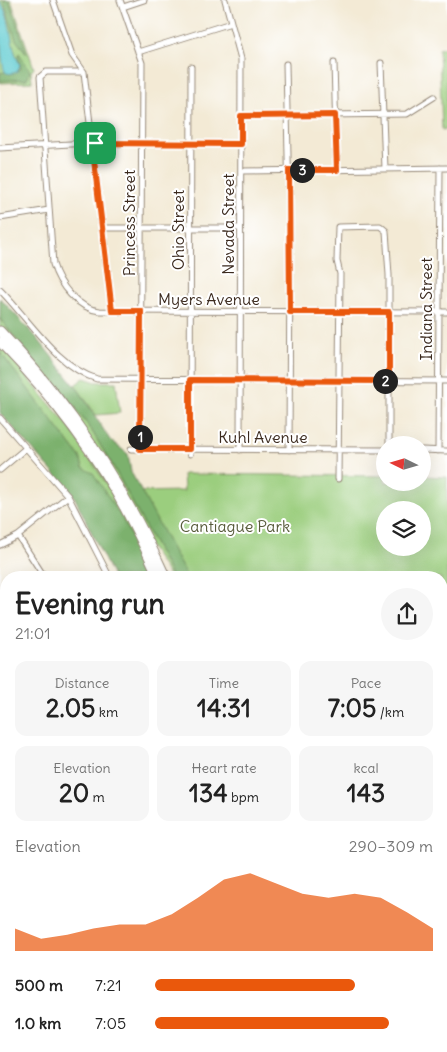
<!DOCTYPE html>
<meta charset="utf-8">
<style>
body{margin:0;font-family:Delius,sans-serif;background:#f6f6f6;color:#222;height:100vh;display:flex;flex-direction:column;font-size:19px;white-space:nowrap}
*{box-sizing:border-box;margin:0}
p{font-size:16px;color:#767676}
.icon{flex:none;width:28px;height:28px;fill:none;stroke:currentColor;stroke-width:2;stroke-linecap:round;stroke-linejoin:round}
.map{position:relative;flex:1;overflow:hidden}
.sheet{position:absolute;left:0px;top:571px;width:448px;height:481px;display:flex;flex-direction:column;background:#fff;border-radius:20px 20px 0 0;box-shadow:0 5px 20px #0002}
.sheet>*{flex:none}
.needle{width:32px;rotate:275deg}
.fabs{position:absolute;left:376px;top:436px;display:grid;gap:10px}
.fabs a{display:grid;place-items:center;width:55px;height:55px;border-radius:50%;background:#fff;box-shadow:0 5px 20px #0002;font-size:25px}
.pin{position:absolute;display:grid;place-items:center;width:42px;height:42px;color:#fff;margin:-21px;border-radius:10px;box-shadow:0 2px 8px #0006}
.km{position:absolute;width:25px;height:25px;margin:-12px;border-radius:50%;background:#222;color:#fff;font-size:14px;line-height:25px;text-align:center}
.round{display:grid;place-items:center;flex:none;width:52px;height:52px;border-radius:26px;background:#f6f6f6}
.head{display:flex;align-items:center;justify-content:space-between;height:85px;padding:0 15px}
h1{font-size:28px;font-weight:700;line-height:38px}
.stats{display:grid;grid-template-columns:repeat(3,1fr);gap:8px;height:85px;padding:5px 15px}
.stats div{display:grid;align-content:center;border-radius:12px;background:#f6f6f6;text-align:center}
.stats b{font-size:25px;font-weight:700}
.stats small{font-size:14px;font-weight:400}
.stats p{font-size:14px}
.chart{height:140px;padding:10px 15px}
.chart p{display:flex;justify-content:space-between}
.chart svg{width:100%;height:90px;margin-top:5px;fill:#ea580c;opacity:.7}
ul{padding:0 15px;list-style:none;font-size:16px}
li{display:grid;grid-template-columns:80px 60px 1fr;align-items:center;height:38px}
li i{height:12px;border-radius:6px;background:#ea580c}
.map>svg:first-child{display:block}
.green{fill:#9bce7e;stroke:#6b7c4e;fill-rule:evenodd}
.forest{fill:#7cb16d;stroke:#5c6e46}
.water{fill:#5dcbd0;stroke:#4c7a77}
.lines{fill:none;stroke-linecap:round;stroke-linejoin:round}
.minor-casing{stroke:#978a7a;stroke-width:7}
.secondary-casing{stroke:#978a7a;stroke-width:9}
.motorway-casing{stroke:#978a7a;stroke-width:11}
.minor{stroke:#fff;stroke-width:5}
.secondary{stroke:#fff;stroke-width:7}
.motorway{stroke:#fff;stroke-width:9}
.route-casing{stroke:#fff;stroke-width:10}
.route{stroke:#ea580c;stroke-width:6}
.labels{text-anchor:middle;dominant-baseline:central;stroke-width:4;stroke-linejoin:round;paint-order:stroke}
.street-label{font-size:16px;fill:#3b2a1e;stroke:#fff}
.park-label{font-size:16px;fill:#585b3b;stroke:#fff}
</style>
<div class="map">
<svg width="447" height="1052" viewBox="0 0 447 1052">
<rect width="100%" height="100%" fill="#fff"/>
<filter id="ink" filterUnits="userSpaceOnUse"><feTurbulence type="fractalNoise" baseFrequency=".02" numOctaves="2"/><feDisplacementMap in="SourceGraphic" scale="10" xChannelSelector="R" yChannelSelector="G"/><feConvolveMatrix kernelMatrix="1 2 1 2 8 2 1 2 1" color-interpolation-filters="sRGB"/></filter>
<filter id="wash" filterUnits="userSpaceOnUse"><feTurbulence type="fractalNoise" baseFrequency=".0096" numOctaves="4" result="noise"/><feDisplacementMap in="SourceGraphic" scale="20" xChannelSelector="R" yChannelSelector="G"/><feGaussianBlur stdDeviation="1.12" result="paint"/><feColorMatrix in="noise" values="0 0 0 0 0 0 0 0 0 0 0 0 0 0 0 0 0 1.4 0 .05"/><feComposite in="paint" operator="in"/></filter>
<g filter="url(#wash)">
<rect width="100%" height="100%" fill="#f3ead5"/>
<path class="green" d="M0 0H11L34 68 31 72 32 82 0 83Z
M447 47V129L442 130 439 49Z
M0 319 48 378 60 388 90 428 113 466 172 577H170L8 334 0 327Z
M0 345 66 423 107 485 146 556 154 577H151L122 518 83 468 80 457 6 361 0 352Z
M84 378 96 382H116L120 413 96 415 75 385Z
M183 474 385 476V482H422L423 476 447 477V957L441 956V578L177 577 130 492 184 491ZM385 510H422V548H385Z
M10 1046H76L70 1051 60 1049 59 1052H0V1048Z
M78 1046H110V1052H78Z
M147 1046 154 1052H115V1047Z"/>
<path class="forest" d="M3 0H9L27 54 16 40Z
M19 53 30 71 27 79 0 81V73L21 69 18 55Z
M0 298 37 338 80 392 110 440 128 454 131 472 187 577H172L113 466 90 428 60 388 48 378 0 319Z
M0 352 80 457 83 468 93 473 122 518 151 577H113L74 496 0 413Z"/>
<path class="water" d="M0 1C13 21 9 45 20 65L17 72C13 73 9 75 5 72 0 62 0 15 0 1Z"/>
</g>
<g filter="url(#ink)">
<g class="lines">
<defs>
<path id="minor" d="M53 0 72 55 84 72 112 311
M120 0 142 63 140 449
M225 0 241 59 240 450
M123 7 144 0
M138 52 231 23
M334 63 337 170
M381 63 385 169
M286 64 290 247 289 450
M84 72H46L40 77 53 264C59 285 78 309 100 311L447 312
M241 116 407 114 434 97
M0 148 88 143 241 144
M241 171 447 168
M0 218 49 210
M102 228H240
M0 290C29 319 57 367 97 379L447 381
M0 418 68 496 110 578
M131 449 385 450
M422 450 447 451
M438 451 440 168
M190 454 191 67
M0 470 26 448
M338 479 340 274 337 261 338 227 380 226 386 231 389 275V445
M18 536 45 578
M0 545 18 536 68 496
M0 601 6 599
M0 655 6 653
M0 709 6 707
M0 769 6 768
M0 831 6 829
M0 892 6 890
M441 1017 447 1018
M272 1052V1046
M343 1052 345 1046
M400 1052V1046"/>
<path id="secondary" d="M441 965 447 966
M0 1045 6 1044"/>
<path id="motorway" d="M0 331C70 404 124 486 166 578
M0 342C50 394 96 452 129 516 140 536 149 557 159 578
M235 1046V1052
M227 1052V1046"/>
</defs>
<use href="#minor" class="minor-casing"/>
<use href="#secondary" class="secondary-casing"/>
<use href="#motorway" class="motorway-casing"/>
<use href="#minor" class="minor"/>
<use href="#secondary" class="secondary"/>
<use href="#motorway" class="motorway"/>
</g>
</g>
<g class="lines" filter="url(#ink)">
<defs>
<path id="route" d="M335 115 337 170H289L290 312H389V381L190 380V449H140L141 311H112L92 143 241 144V116Z"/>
</defs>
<use href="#route" class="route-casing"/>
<use href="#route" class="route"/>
</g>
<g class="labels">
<g class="street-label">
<text transform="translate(129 223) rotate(-90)">Princess Street</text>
<text transform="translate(228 224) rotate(-90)">Nevada Street</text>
<text transform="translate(178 230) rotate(-90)">Ohio Street</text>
<text x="209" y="299">Myers Avenue</text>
<text transform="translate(426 309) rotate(-90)">Indiana Street</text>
<text x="263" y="437">Kuhl Avenue</text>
</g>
<g class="park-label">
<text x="235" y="526">Cantiague Park</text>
</g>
</g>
</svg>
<div class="fabs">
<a><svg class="needle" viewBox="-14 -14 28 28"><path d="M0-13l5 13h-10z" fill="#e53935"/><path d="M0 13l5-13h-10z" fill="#767676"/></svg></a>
<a><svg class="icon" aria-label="layers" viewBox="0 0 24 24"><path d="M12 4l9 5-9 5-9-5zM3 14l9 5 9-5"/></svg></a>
</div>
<div class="pin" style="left:95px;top:143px;background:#1e9e55"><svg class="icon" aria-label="arrive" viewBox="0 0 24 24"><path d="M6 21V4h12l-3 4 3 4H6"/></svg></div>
<b class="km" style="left:140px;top:437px">1</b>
<b class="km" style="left:385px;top:381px">2</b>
<b class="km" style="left:302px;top:170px">3</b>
<section class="sheet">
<div class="head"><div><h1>Evening run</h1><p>21:01</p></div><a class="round"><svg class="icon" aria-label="share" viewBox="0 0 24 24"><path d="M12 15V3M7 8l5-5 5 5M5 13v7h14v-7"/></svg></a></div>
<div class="stats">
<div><p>Distance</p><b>2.05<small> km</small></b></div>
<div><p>Time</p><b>14:31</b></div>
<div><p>Pace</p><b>7:05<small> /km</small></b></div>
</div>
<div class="stats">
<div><p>Elevation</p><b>20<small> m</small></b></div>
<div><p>Heart rate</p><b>134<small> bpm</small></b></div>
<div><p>kcal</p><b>143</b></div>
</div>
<div class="chart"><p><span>Elevation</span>290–309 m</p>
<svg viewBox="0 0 160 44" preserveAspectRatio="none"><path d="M0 44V33L10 38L20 36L30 33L40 31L50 31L60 26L70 18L80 9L90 6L100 11L110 16L120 18L130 16L140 18L150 25L160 33V44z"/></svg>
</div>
<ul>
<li><b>500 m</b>7:21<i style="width:72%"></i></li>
<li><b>1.0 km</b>7:05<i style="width:84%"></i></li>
</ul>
</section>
</div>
